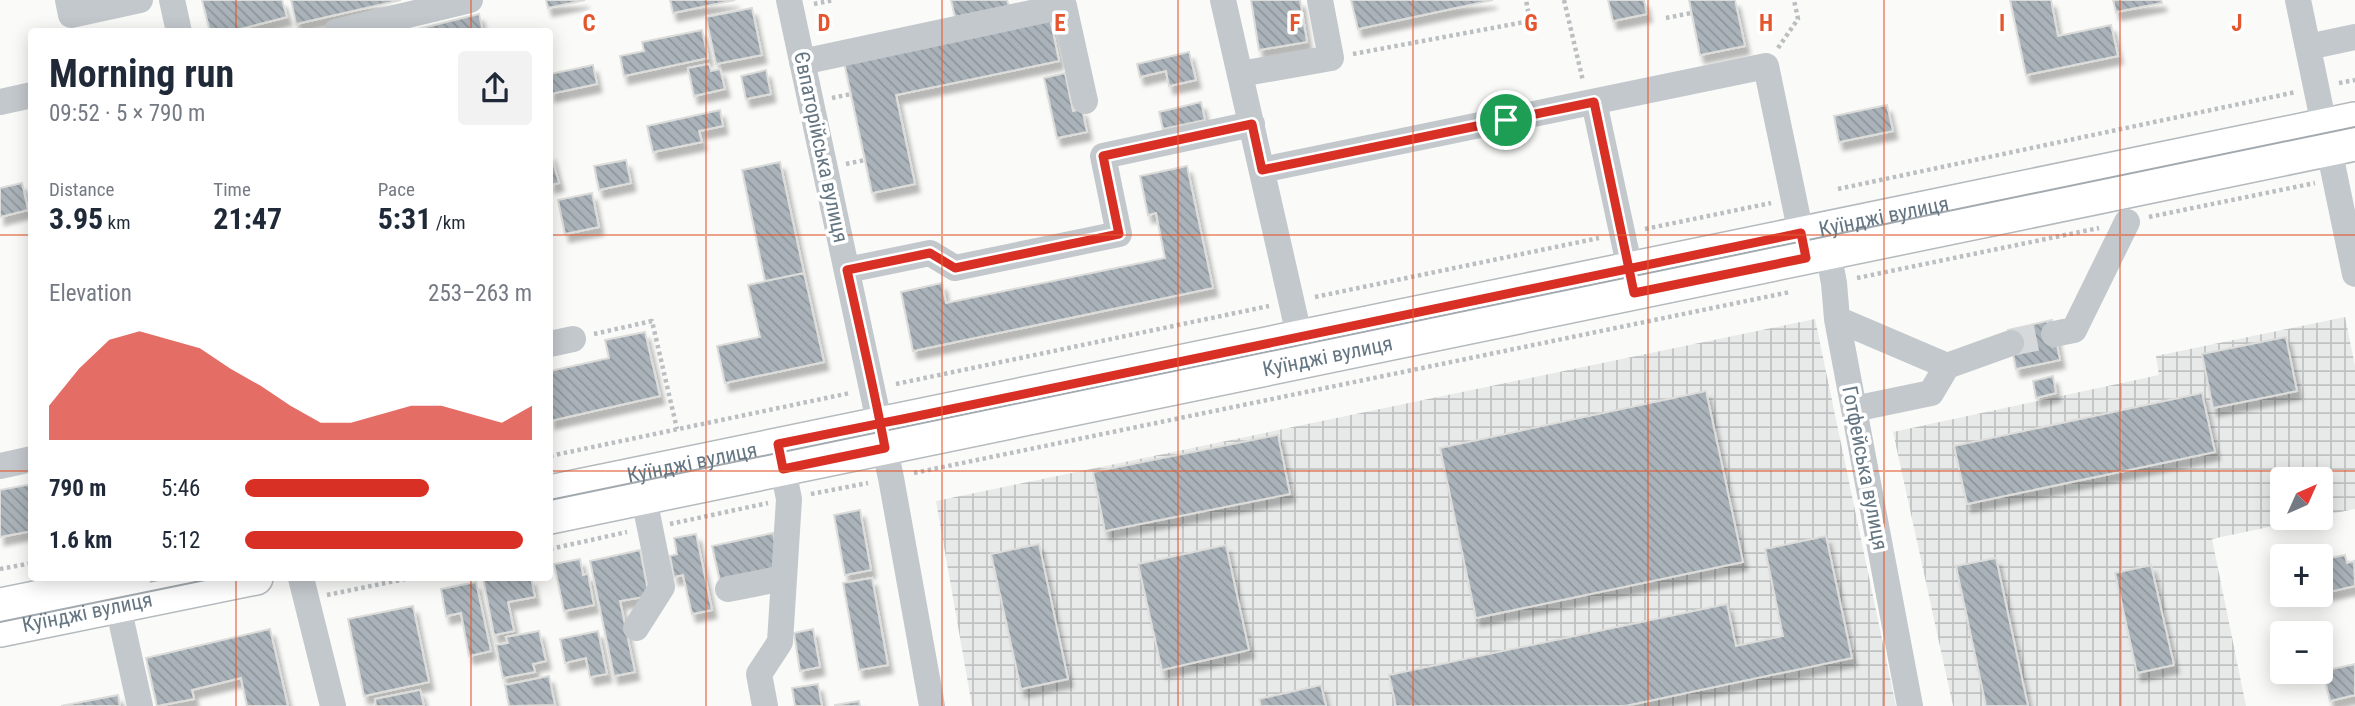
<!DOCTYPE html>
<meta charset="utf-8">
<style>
body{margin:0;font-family:"Roboto Condensed",sans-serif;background:#f2f2f3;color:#1f2937;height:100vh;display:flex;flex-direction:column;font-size:26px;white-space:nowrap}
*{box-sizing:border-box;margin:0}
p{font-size:23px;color:#747a83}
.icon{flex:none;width:38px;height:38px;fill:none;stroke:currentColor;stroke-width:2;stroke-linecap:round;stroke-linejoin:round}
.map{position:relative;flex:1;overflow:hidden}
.drawer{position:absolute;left:28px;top:28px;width:525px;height:553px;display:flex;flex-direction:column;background:#fff;border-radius:7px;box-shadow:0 4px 18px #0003}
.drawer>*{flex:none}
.needle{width:46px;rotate:45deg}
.fabs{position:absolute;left:2270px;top:467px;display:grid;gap:14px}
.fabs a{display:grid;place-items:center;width:63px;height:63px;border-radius:7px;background:#fff;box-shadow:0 4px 18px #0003;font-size:35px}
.pin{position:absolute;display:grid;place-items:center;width:60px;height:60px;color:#fff;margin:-30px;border:4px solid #fff;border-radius:50%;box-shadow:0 2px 7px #0007}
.round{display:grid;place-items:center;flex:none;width:74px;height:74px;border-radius:7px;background:#f2f2f3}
.overview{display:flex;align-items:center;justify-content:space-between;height:119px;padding:0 21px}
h1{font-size:38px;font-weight:700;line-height:52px}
.metrics{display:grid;grid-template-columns:repeat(3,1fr);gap:10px;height:119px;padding:7px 21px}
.metrics div{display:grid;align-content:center}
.metrics b{font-size:30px;font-weight:700}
.metrics small{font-size:19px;font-weight:400}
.metrics p{font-size:19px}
.chart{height:196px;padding:14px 21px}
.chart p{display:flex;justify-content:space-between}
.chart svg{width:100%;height:126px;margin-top:7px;fill:#d93025;opacity:.7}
ul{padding:0 21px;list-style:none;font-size:23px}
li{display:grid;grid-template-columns:112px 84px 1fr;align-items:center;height:52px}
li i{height:18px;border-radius:9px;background:#d93025}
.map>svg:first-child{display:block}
.industrial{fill:url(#industrial-grid)}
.building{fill:url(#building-back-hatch);stroke:#dcdcda;stroke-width:2;filter:url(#shadow)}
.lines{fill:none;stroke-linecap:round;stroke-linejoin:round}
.minor-tunnel{stroke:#d5d9db;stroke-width:26;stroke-dasharray:26 13;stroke-linecap:butt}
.major-casing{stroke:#b5babe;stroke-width:36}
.path{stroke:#bbbfc2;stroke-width:4.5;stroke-dasharray:3.5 3.5;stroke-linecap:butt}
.minor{stroke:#c3c8cc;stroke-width:26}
.major{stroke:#fff;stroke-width:33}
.tram{stroke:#a2aab0;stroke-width:2}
.route-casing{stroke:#fff;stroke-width:14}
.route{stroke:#d93025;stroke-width:9}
.grid{fill:none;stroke:#e4572e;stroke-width:2;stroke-opacity:0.55}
.labels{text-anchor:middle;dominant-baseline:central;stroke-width:7;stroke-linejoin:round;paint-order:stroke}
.street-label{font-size:21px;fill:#657683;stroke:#fff}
.grid-label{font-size:23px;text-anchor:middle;font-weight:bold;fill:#e4572e;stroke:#fff;stroke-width:7;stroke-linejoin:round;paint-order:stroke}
</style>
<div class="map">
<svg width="2355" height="706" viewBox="0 0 2355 706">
<defs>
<pattern id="industrial-grid" width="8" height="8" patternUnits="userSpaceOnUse" patternTransform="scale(1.75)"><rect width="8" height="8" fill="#e8e9e9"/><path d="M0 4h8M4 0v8" fill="none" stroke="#c0c1c2"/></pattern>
<pattern id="building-back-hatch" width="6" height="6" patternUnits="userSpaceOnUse" patternTransform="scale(1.75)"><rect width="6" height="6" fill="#aab3b9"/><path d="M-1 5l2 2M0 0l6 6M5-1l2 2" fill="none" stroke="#8e969c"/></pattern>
<filter id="shadow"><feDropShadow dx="4.5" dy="8" stdDeviation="2" flood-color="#0004"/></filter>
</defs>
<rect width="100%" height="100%" fill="#fafaf8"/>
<path class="industrial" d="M2345 317 2355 366V509L2321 516 2320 480H2282V518H2311L2212 539 2246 706H1953L1893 432 2159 375 2156 356Z
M1815 319 1896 706H972L936 501Z"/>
<path class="building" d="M202 0H282L287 17 229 32H210Z
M291 0H401L296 24Z
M546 0H585L548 8Z
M670 0H735L673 13Z
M951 0H1007L1009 6 955 17Z
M1251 0H1300L1307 42 1259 50Z
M1351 0H1493L1358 29Z
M1608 0H1644L1647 14 1613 21Z
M1689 0H1735L1745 46 1700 55Z
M2010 0H2051L2058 36 2111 25 2118 56 2026 75Z
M2113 0H2161L2162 3 2116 12Z
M752 8 762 55 716 64 706 17Z
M479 14 483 32H406Z
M1050 18 1059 61 896 95 915 184 872 193 844 62Z
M702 30 708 58 624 76 620 56 644 51 642 42Z
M1189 52 1196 80 1169 86 1166 71 1140 77 1137 64Z
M709 64 711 71 720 69 725 89 694 96 688 68Z
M593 65 597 84 550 94V74Z
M766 70 771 94 746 99 741 76Z
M1065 73 1073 111 1082 109 1087 132 1057 138 1044 78Z
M1201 102 1205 120 1163 129 1159 112Z
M1887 105 1893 131 1839 142 1834 116Z
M720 110 723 126 699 131 702 142 653 152 647 126Z
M550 152 559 183 550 185Z
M626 160 631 183 599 190 594 166Z
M780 162 804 273 765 281 742 170Z
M1187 166 1213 288 913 351 901 292 942 283 946 303 1165 258 1156 213 1148 215 1140 176Z
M22 183 28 210 0 217V188Z
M592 193 599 227 565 234 558 200Z
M804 273 824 362 725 383 717 346 760 337 748 285Z
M2052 320 2060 360 2016 369 2008 330Z
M645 332 660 396 550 421V371L609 358 605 340Z
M2286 337 2297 391 2213 408 2202 354Z
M2053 376 2056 393 2036 398 2033 381Z
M1706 391 1743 562 1476 618 1440 448Z
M2202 393 2215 452 1967 504 1954 446Z
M1278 435 1290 494 1105 531 1093 472Z
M32 484V531L0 537V490Z
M860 510 871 570 845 575 834 515Z
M773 533 781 568 720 581 712 546Z
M696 534 712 610 692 614 683 575 674 577 670 556 677 554 674 538Z
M1826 536 1852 658 1625 706H1396L1389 675 1727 604 1736 646 1783 636 1765 549Z
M1039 544 1068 679 1021 689 991 554Z
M1226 545 1249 650 1162 670 1138 564Z
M640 550 649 596 620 601 635 672 614 676 590 561Z
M2345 555 2347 563 2354 561 2355 586 2320 594V560Z
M1996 558 2028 706H1986L1956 566Z
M580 559 583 575 588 574 594 605 564 611 554 564Z
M2151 565 2174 665 2137 673 2115 573Z
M483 578H531L535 597 508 602 514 631 494 635Z
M872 578 888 665 859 670 843 583Z
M476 582 491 651 469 656 461 613 446 616 441 589Z
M413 606 429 682 364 696 348 619Z
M270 629 288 706H247L241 678 192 690 194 699 157 706 146 658Z
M813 629 820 667 800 671 794 633Z
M539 631 546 661 533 664 535 672 503 678 496 645 508 643 506 637Z
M598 631 607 674 590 677 586 658 565 663 560 639Z
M2355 664V695L2330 701 2323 671Z
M549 676 555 705 509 706 505 685Z
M818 684 822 706H795L792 688Z
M1321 685 1326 706H1261L1259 699Z
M420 690 424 706H376L375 699Z
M118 695 120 706H61Z
M859 701 860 706H835V705Z"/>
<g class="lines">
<path class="minor-tunnel" d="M2011 343 2054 334"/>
<defs>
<g id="major">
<path id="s1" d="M550 492 2355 119"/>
<path id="s2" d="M550 517 2355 144"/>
<path d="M0 605 134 578"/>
<path id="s3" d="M0 630 256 578"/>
</g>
</defs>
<use href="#major" class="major-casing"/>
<path class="path" d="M1564 0 1583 81
M814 4 834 0
M1666 18 1691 13
M1778 48 1798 19 1794 0
M1353 54 1530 21 1526 0
M2339 83 2355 80
M832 98 851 94
M846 164 865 160
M1838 189 2296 92
M2149 217 2315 183
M1645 229 1771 203
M1857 278 2099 228
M1315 297 1599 238
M594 334 652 321 677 429
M896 384 1269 306
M550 456 850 393
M914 473 1790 292
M811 494 868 483
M670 524 768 503
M550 549 627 532
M0 569 32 563
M327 595 410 578"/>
<path class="minor" d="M68 0 71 15 140 0
M172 0 179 32
M789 0 891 478 932 706
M1223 0 1304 357
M2298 0 2355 274
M336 32 470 0
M2308 47 2355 37
M802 62 1064 6 1085 101
M1240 74 1331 58 1320 0
M0 102 32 95
M1594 102 1634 288
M1262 170 1766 66 1805 253
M1825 236 1834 283 1837 319 1910 706
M847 270 930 253 955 268 1119 234 1103 156 1252 124
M1837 319 1947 366
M2054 334 2074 330 2127 222
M550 344 573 339
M1854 409 1931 393 1947 366 2011 343
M0 466 32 459
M301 578 333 706
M114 588 140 706
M728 589 784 578
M636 628 662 587 640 479
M765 706 759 674 780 642 789 499 779 450"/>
<use href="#major" class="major"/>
<path class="tram" d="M550 500 2355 127
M0 622 215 578"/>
</g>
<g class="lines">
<defs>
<path id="route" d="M1506 120 1262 170 1252 124 1103 156 1119 234 955 268 930 253 847 270C860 329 874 388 885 448L783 469 778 444C819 436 861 427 903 419 1202 357 1501 296 1801 233L1806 258 1634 293 1629 269 1594 102 1506 120"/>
</defs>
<use href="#route" class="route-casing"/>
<use href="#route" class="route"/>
</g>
<path class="grid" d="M236 0V32M471 0V32M706 0V706M942 0V706M1178 0V706M1413 0V706M1648 0V706M1884 0V706M2120 0V706M0 235H32M550 235H2355M0 471H32M550 471H2355M236 578V706M471 578V706"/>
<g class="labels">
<g class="street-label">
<text transform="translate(821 147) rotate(78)">Євпаторійська вулиця</text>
<text stroke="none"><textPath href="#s1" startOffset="1362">Куїнджі вулиця</textPath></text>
<text stroke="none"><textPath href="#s2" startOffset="794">Куїнджі вулиця</textPath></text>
<text stroke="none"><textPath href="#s1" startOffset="145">Куїнджі вулиця</textPath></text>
<text transform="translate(1865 468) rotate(79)">Готфейська вулиця</text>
<text stroke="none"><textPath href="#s3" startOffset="89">Куїнджі вулиця</textPath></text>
</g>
</g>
<g class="grid-label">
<text x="589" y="31">C</text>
<text x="824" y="31">D</text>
<text x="1060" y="31">E</text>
<text x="1295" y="31">F</text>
<text x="1531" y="31">G</text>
<text x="1766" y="31">H</text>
<text x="2002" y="31">I</text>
<text x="2237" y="31">J</text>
</g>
</svg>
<div class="fabs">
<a><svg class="needle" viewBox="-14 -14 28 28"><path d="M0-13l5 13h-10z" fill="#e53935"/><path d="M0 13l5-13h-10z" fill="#747a83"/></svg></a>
<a>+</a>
<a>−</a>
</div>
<div class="pin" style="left:1506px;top:120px;background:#1e9e55"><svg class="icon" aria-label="arrive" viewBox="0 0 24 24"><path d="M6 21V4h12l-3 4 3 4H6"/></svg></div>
<section class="drawer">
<div class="overview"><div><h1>Morning run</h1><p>09:52 · 5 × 790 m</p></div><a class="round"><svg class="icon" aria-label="share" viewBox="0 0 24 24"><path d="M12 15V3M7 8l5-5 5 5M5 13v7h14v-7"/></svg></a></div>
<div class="metrics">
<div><p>Distance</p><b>3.95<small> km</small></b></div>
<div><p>Time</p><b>21:47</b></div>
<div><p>Pace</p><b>5:31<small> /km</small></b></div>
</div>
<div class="chart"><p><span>Elevation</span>253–263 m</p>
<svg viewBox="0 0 160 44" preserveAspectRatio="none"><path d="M0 44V32L10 19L20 9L30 6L40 9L50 12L60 19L70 25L80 32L90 38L100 38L110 35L120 32L130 32L140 35L150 38L160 32V44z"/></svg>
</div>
<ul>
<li><b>790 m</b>5:46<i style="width:64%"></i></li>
<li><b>1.6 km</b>5:12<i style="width:97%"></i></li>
</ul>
</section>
</div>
